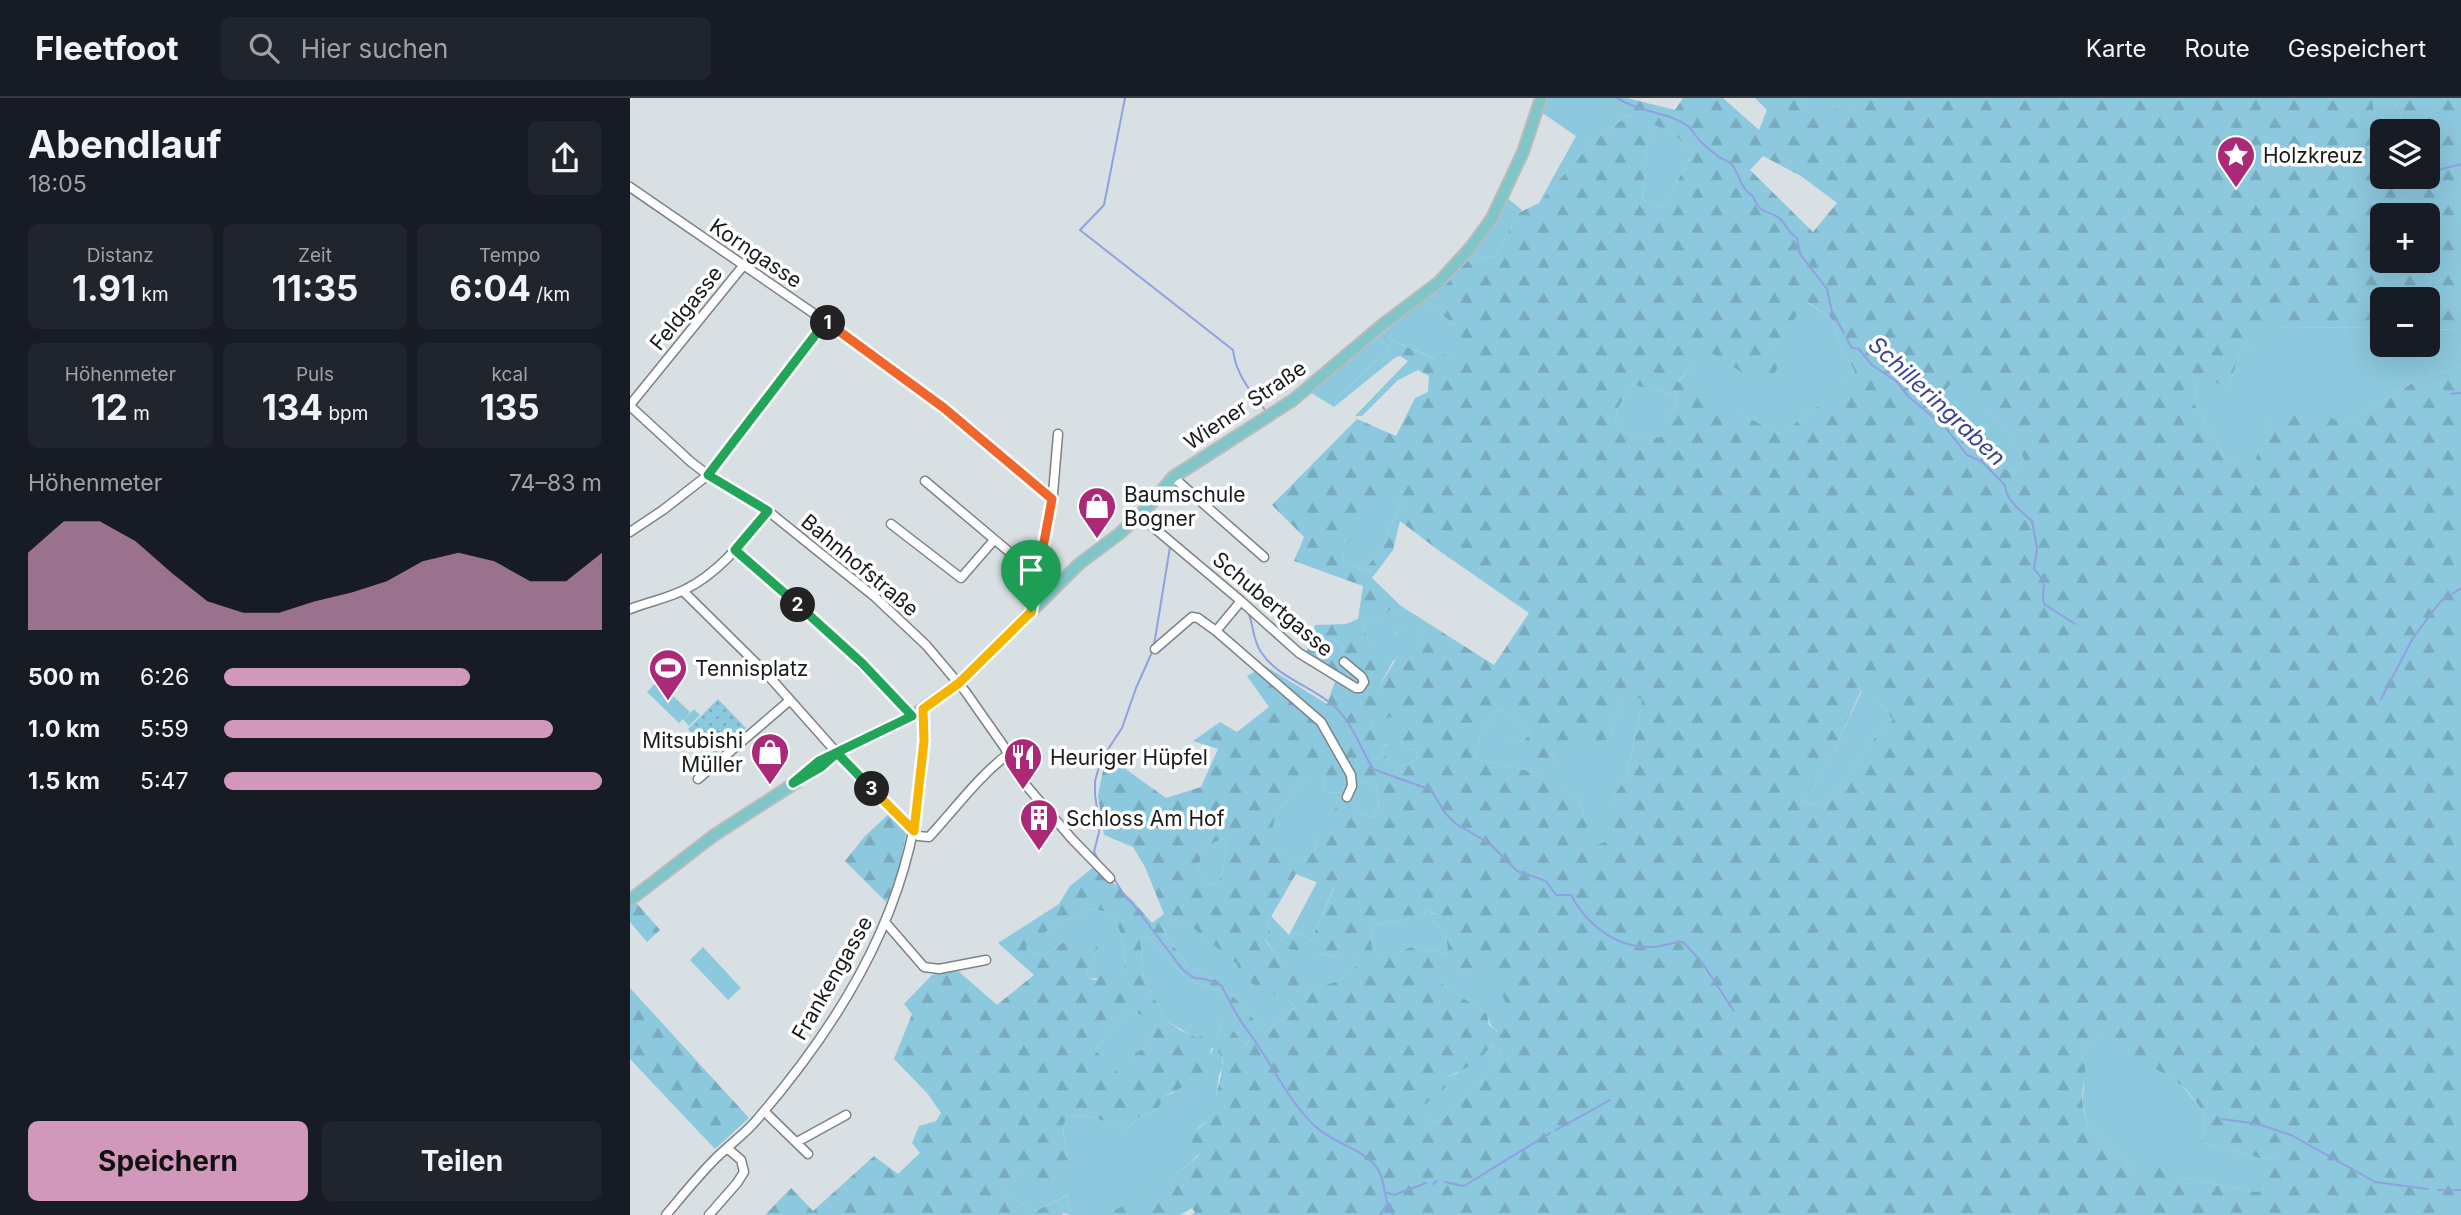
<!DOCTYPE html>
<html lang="de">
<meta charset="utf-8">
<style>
body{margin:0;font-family:Inter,sans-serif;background:#20242c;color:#f1f3f6;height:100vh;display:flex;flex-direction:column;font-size:26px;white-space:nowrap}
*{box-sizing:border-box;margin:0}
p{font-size:23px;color:#9ea1a6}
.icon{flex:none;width:38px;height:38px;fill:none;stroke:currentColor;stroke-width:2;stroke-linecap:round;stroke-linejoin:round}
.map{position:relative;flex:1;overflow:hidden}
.panel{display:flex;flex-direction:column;background:#171b24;width:630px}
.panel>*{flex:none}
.controls{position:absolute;left:1740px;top:21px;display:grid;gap:14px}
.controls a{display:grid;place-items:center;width:70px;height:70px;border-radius:10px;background:#171b24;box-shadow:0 7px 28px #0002;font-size:35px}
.pin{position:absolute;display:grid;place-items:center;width:60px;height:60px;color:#fff;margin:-72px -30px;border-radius:50% 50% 50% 0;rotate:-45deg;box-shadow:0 0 7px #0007}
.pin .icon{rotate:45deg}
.km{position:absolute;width:35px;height:35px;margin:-18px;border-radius:50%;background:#222;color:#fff;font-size:19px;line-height:35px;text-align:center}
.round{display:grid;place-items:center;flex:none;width:74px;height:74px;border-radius:10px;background:#20242c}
.head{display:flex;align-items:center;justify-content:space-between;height:119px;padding:0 28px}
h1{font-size:38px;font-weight:700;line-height:52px}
.stats{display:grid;grid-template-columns:repeat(3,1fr);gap:10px;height:119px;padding:7px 28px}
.stats div{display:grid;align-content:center;border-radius:10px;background:#20242c;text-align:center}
.stats b{font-size:35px;font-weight:700}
.stats small{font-size:19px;font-weight:400}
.stats p{font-size:19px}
.chart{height:196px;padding:14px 28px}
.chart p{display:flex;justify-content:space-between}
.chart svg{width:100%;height:126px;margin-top:7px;fill:#d298bc;opacity:.7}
.primary-button{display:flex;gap:14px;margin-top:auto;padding:14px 28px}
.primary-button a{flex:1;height:80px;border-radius:10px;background:#d298bc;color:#111;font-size:28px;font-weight:700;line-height:80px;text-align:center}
.primary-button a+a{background:#20242c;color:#f1f3f6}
ul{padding:0 28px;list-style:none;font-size:23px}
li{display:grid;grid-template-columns:112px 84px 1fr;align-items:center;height:52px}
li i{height:18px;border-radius:9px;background:#d298bc}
header{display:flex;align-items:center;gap:42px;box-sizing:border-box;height:98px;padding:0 35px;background:#171b24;border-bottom:2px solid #363941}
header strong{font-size:33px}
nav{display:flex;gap:38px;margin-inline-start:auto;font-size:24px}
.search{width:490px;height:63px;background:#20242c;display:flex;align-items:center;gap:18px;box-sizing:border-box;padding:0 24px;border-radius:10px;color:#9ea1a6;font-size:26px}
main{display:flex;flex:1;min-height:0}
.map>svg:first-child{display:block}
.grass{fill:#8cc8de}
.forest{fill:url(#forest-firs);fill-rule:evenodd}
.park{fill:url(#park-dots)}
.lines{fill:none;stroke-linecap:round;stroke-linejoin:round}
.stream{stroke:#90a0e1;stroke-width:2}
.minor-casing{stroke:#7c8385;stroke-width:11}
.major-casing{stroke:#babbbb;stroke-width:14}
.minor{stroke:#fff;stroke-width:8}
.major{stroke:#80c5c7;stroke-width:10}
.split-1-casing{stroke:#fff;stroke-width:14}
.split-2-casing{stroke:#fff;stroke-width:14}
.split-3-casing{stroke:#fff;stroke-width:14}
.split-4-casing{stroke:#fff;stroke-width:14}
.split-1{stroke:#f0652b;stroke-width:9}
.split-2{stroke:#22a559;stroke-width:9}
.split-3{stroke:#22a559;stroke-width:9}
.split-4{stroke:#f5b400;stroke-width:9}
.labels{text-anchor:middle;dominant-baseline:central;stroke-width:7;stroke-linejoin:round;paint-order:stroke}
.poi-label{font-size:21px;fill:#191b1c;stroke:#fff;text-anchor:start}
.street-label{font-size:21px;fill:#191b1c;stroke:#fff}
.water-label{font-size:23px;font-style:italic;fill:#394491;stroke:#fff}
</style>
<header>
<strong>Fleetfoot</strong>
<div class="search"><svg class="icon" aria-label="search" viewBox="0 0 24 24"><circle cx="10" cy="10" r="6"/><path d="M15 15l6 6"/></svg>Hier suchen</div>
<nav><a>Karte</a><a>Route</a><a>Gespeichert</a></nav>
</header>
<main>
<section class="panel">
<div class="head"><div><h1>Abendlauf</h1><p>18:05</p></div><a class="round"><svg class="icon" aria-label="share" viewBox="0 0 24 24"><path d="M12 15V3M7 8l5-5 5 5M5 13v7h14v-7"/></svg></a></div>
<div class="stats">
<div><p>Distanz</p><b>1.91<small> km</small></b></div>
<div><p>Zeit</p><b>11:35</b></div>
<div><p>Tempo</p><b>6:04<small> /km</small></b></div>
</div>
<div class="stats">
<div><p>Höhenmeter</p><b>12<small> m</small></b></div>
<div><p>Puls</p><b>134<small> bpm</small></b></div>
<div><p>kcal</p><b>135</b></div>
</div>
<div class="chart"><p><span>Höhenmeter</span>74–83 m</p>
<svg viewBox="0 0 160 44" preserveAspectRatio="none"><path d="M0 44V17L10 6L20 6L30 13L40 24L50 34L60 38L70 38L80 34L90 31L100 27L110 20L120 17L130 20L140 27L150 27L160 17V44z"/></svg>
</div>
<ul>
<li><b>500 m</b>6:26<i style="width:65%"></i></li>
<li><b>1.0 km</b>5:59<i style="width:87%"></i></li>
<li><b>1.5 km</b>5:47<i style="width:100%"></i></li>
</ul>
<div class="primary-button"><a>Speichern</a><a>Teilen</a></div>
</section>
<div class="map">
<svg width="1831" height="1117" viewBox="0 0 1831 1117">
<defs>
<pattern id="forest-firs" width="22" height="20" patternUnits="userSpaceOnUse" patternTransform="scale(1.75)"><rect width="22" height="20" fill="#8cc8de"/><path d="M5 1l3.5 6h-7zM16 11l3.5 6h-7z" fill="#78abbe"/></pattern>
<pattern id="park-dots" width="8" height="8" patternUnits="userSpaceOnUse" patternTransform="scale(1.75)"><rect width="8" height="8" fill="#8cc8de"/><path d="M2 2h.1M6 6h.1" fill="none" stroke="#78abbe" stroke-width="1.8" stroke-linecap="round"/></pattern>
</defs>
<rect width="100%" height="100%" fill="#d8e0e3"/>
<path class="grass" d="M916 0H981L1001 15 962 44 909 105 946 38 911 14Z
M1172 0H1225L1227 6 1181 20Z
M1742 0H1762L1769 12 1774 33H1766L1752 19 1743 16Z
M1020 24 1043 35 1063 55 1033 109 1012 101Z
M876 99 892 112 888 115 866 158 837 163Z
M805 192 808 193 801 208 825 227 833 243 827 260 810 256 805 261 751 237Z
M1176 204 1201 220 1212 253 1225 273 1194 307 1180 312 1152 337 1048 285 1074 249 1142 251Z
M1644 229 1752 230V247H1797V231L1831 232V269L1789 281 1716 326 1641 317 1625 367 1596 361 1564 305 1568 276 1598 290 1610 255Z
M744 237 760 250 707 300 704 309 680 294Z
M1327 280 1381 341 1394 361 1382 374 1368 368 1367 358 1346 344 1307 298Z
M1002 287 1047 297 1045 313 1038 317 1032 339C1006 341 1000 345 985 321L988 310Z
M756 387 772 403 753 448 734 473 714 463 712 453Z
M763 508 769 515 765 537 780 524 794 532 786 547 763 563 747 593H737L690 551 702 540 714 550 711 554 742 549 733 530 740 521 745 523Z
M37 573 48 583 39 594 60 614 55 620 64 611 70 617 59 628 53 621 49 625 17 594Z
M1232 593 1248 602 1263 622 1249 634 1195 709 1172 703 1204 652Z
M993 597 1013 601 1011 611 996 680 985 696 976 744 965 747 954 719 949 699 921 682 925 663 921 656 939 651 981 635Z
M867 611 879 617 901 635 893 643 877 646 915 663 908 675 845 661 850 638Z
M779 614V631L775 639 771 640 772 650 778 652 787 651 788 659 781 665 767 669 751 654 752 649 759 646 740 624Z
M723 676 730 684 746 687 749 707 743 719 730 717 723 705 706 716 705 727 689 737 685 752 667 765 638 744 647 712 678 680H693L695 695 713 694 715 679Z
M596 739C596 756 594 771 588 787 578 786 572 780 567 771L570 763V751Z
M687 784 704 790 681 842 664 834 650 843C668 849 687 857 706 858 717 859 726 855 735 861L710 882 684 891 674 899 659 867 649 861 635 841 641 837 638 824 641 818 659 837Z
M461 811C466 812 473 812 477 815 494 827 495 858 494 876L459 881 457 875 468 849 437 842 413 858 397 852 395 847C416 833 437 819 461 811Z
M798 813 806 817 803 822 816 840 818 851 814 855 780 849 766 856H749L742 851 741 838 746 827 757 823 770 824Z
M546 821 563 830 608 866 619 883 654 900 666 909 635 935 612 907 585 881 557 866 538 841 533 829Z
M520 839 536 859 560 883 591 893 619 942 615 948 591 924 587 941 590 943 593 969 589 977 585 1007 578 1022 566 1032 569 1056C549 1077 502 1111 473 1117 463 1117 450 1117 440 1117L436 1100 440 1096 405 1113 378 1098 372 1092 373 1086 391 1075 404 1083 430 1075 432 1063 436 1060 433 1028 438 1017 465 1020 497 1031 509 1019 528 1011 534 998 543 995 557 980 576 983 579 959 583 951 536 922 514 881 510 841Z
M73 849 111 890 98 902 60 862Z
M821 867 833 874 837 872 863 880 890 929 886 936C869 933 861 935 857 916L811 885Z
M499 911 527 923 516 949 505 955 492 980 465 952 483 929 496 920Z
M1472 937 1550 985 1575 1016 1572 1044 1629 1060 1647 1062 1633 1091 1627 1094 1547 1079 1505 1077C1491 1058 1478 1041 1458 1028L1452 1003 1454 989 1450 952Z
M867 945 871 956 857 977 811 1022 801 1024 787 1012 815 989 811 985 814 979 826 976Z"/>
<path class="forest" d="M981 0H997L1045 12 1053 0H1093L1129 32 1137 12 1125 0H1172L1181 19 1226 6 1225 0H1742L1744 16 1752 19 1766 33H1752V79H1797V33H1774L1769 12 1762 0H1831V232L1797 231V201H1752V230L1645 229 1610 255 1598 290 1568 277 1564 305 1596 361 1624 366 1641 317 1659 302 1716 326 1789 281 1831 269V1117H562L565 1114 562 1110 550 1117H473C509 1101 541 1084 569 1057L559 1040C565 1032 575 1027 579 1020 583 1013 593 971 593 964 592 958 592 958 588 954L590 944 587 941 591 924 596 923 615 948 619 943 591 893 560 883 536 859 520 839 510 841 514 881 536 922 550 932 567 940 575 937 582 944 576 984 557 980 551 990 534 998 528 1011 509 1019 497 1031 465 1020 438 1017 433 1028 436 1060 443 1063 441 1066 432 1063 429 1089 426 1093H418L391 1075 373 1087 372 1092 378 1098 405 1113 441 1096 436 1100 440 1117 433 1115 432 1117H135L161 1090 183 1113 244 1058 268 1076 290 1055 282 1045 289 1028 306 1023 311 1015 297 995 264 961 282 916 274 906 302 877 326 871 367 907 404 877 368 845 429 806 440 788 465 768 502 802 522 825 534 816 515 769 503 749 474 737 468 698 476 657 536 700 571 689 588 651 563 643 590 624 607 634 639 609 617 578 635 568 697 606 707 578 676 555 685 527 716 526 728 521 733 488 664 463 674 439 642 407 727 321 766 338 785 300 798 294 799 278 788 272 768 282 732 318H725L778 263 770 258 766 259 704 309 707 300 760 250 744 237H751L804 261 798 245 806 240 813 249 811 256 827 260 821 246 825 242 832 243 825 227 801 208 808 193 837 163 866 158 888 115 909 105 962 44 1000 16ZM1020 25 1043 35 1063 55 1033 109 1012 101ZM1133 58 1171 78 1207 105 1183 134 1120 72ZM1752 117H1797V163H1752ZM1177 204 1201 220 1212 253 1225 273 1194 306 1180 312 1152 337 1048 284 1074 250 1138 291 1148 268 1142 251ZM1327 281 1381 341 1394 361 1382 374 1368 368 1367 358 1346 344 1307 299ZM1002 287 1047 297 1045 313 1038 317 1031 339C1005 341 1000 344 985 321L988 310ZM756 388 772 403 753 448 734 473 714 463 712 454ZM770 423 808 452 899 515 864 567 771 508 742 480 763 452ZM763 509 769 515 761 527 764 537 780 525 794 532 786 547 776 544 747 593H737L690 551 702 540 714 550 711 555 738 580 746 574 742 549 733 530 739 522 745 523ZM1231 593 1248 602 1263 622 1249 634 1195 709 1172 703 1204 652ZM993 598 1012 601 1011 611 996 680 985 696 975 744 966 747 954 719 949 699 922 682 925 663 921 656 973 647 981 635ZM867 611 879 617 901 635 893 643 876 646 877 651 914 662 908 675 845 661 850 638ZM779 615V631L775 639 771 640 772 650 778 652 787 651 788 659 781 665 767 669 751 654 752 649 765 642 764 635 745 630 740 624ZM722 676 730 684 746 687 749 707 743 719 730 717 723 705 716 702 705 711V726L693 719 687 723 689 737 685 752 667 765 639 744 647 712 678 680H693L695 695 713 694 715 680ZM596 739C596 756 594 771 588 787 578 786 572 780 567 771L570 763V751ZM666 776 704 791 681 842 664 834 650 843 659 851 705 858H729L734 861 710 882 684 891 674 899 669 880 659 867 649 861 635 842 641 837 638 824ZM461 811C466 812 473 812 477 815 494 827 495 857 494 875L474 869 466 882 459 881 457 875 468 849 462 840 437 842 413 858 397 852 396 847C416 833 437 819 461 811ZM798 813 806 816 803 822 816 840 818 851 814 855 780 849 766 856H749L742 851 741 838 746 827 757 823 770 824ZM546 821 563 830 607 866C612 890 649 894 666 909L635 935 612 907 585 881 557 866 538 841 533 830ZM821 868 833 874 837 872 863 881 889 929 886 935 875 931 867 933 859 927 857 916 811 885ZM499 911 526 924 516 949 505 955 492 979 465 952 483 929 496 920ZM1472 937C1490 959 1524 967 1546 983 1558 991 1566 1005 1575 1016L1572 1044 1629 1060 1646 1062 1633 1091 1627 1094 1547 1079 1534 1066 1505 1077C1491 1058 1478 1041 1458 1028 1456 1019 1452 1009 1452 1000 1453 981 1460 970 1450 952ZM867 946 871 956 857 977 811 1022 801 1024 788 1012 816 989 812 985 814 979C828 976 843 967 854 956 859 951 861 948 867 946Z
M261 714 277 730 268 779 256 804 215 763 235 738Z
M4 802 30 832 17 844 0 824V805Z
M0 890 119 1020 85 1051 0 961Z"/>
<path class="park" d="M88 601 116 630 86 657 58 631Z"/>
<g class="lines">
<path class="stream" d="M495 0 474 107 450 132 603 252C606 277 621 294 635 312
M987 0C1010 15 1036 13 1058 28 1064 33 1066 40 1072 45 1077 50 1083 54 1089 59 1093 62 1099 63 1102 67 1110 77 1111 92 1123 98 1131 120 1141 110 1152 123 1158 130 1159 135 1167 140L1170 156 1197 191 1202 214 1214 235
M1797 75 1831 66
M1217 241 1222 250 1229 251 1242 267 1266 283 1279 299 1316 330 1337 357 1351 363 1375 387C1376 403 1391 413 1402 423L1407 450 1404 471C1422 490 1409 488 1414 506L1445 526
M1821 296 1831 295
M550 382 643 322 641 320
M542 440 518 418 546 385
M618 514C624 527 622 541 631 554 649 581 681 587 704 608 722 624 731 651 743 671L801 692 815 715 826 726 859 745 887 773 916 783 926 797H941C956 826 986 850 1020 849 1032 849 1042 844 1053 844L1071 863 1104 913
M524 547 540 449
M1751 601 1783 540 1810 504 1831 490
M470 765 464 754 470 730 465 697V683L471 662 492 630 506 590 523 552
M474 769C487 780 489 795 502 805L553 872 564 880 575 881 591 887C597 898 602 909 609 920 615 931 624 940 630 951 648 978 662 1007 686 1029 703 1045 730 1050 745 1067 757 1081 752 1102 763 1117
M1592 1021 1628 1026 1661 1037 1745 1084 1798 1091
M926 1032 980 1002
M815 1084 834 1088 920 1035
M803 1086 807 1083
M1808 1092H1831
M755 1094 764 1097 796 1085
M750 1117 757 1106"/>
<defs>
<path id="minor" d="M0 89 250 261 314 310 422 401
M0 307 113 168
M0 308 61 364 78 377 138 413 210 471 245 499 296 547 335 593 375 650 389 679 442 741 480 780
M543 379 634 459
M295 383 409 479
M510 418 611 503 669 555 726 590H730L734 584 732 579 714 564
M261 426 331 480 364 442
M0 434 33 412 78 377 196 224
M105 452 200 535 282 618
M53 493 136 575 207 655 288 738 299 739C325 711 347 680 378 656
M0 511C18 504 39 500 56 491 90 474 114 442 138 413
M401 513 422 407 428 336
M586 533 611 503
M525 551 562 519 568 520 586 533 691 624 721 677 722 688 717 699
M68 681 159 603
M255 824 294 869 309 871 356 862
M134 1013 178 1056
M167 1044 216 1017
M36 1117C52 1098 68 1078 85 1061 98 1048 112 1038 124 1025 229 904 300 775 293 611
M79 1117 107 1085 114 1074 111 1062 97 1050"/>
<path id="major" d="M163 686 189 663 282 618 329 585 449 466 489 436 517 410 543 379 663 302 752 227 809 184 841 149 862 120 893 54 911 0
M0 802 83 738 168 683"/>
</defs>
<use href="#minor" class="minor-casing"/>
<use href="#major" class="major-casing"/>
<use href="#minor" class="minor"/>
<use href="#major" class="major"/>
</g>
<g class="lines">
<defs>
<path id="split-1" d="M198 225 314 310 422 401 401 514"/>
<path id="split-2" d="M168 507 105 452 138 413 78 377 196 223 198 225"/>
<path id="split-3" d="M168 507 232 565 282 618 189 663 163 685 191 669 207 655 242 691"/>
<path id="split-4" d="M242 691 284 733 294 643 293 611 329 585 401 514"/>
</defs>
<use href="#split-1" class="split-1-casing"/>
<use href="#split-2" class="split-2-casing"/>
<use href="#split-3" class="split-3-casing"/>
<use href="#split-4" class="split-4-casing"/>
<use href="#split-1" class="split-1"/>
<use href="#split-2" class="split-2"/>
<use href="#split-3" class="split-3"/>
<use href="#split-4" class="split-4"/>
</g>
<defs>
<symbol id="sight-pin" viewBox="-11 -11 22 30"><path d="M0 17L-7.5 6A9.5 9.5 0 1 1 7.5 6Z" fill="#ab2976" stroke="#fff"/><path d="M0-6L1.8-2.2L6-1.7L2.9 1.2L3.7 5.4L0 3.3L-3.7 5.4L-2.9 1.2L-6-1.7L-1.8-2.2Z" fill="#fff"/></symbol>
<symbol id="shop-pin" viewBox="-11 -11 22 30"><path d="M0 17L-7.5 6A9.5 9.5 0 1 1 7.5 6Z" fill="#ab2976" stroke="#fff"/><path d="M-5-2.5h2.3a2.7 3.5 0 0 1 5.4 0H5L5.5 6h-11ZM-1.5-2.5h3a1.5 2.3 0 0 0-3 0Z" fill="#fff"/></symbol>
<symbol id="stadium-pin" viewBox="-11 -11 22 30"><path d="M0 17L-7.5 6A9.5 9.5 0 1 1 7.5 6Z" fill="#ab2976" stroke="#fff"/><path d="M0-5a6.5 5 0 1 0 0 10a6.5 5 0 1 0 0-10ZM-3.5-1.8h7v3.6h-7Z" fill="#fff"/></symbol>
<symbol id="restaurant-pin" viewBox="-11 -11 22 30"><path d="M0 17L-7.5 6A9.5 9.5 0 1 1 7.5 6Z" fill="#ab2976" stroke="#fff"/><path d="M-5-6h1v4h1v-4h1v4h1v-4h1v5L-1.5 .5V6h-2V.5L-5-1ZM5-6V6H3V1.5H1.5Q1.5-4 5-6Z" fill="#fff"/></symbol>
<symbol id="building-pin" viewBox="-11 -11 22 30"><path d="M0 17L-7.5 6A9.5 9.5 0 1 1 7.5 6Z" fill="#ab2976" stroke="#fff"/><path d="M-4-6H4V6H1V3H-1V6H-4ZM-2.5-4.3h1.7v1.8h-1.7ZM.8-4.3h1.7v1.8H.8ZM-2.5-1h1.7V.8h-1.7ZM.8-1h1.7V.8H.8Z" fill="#fff"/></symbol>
</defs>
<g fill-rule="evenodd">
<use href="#sight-pin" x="1584" y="35" width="44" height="60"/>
<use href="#shop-pin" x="445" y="386" width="44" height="60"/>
<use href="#stadium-pin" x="16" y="548" width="44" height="60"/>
<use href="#shop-pin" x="118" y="632" width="44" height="60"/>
<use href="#restaurant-pin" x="371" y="637" width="44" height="60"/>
<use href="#building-pin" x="387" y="698" width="44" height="60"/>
</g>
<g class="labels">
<g class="poi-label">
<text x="1633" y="57">Holzkreuz</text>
<text x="494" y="396">Baumschule<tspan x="494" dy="24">Bogner</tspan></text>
<text x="65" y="570">Tennisplatz</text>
<text x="113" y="642" text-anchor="end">Mitsubishi<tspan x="113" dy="24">Müller</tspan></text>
<text x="420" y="659">Heuriger Hüpfel</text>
<text x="436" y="720">Schloss Am Hof</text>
</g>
<g class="street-label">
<text transform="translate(126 155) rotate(34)">Korngasse</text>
<text transform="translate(56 210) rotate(-51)">Feldgasse</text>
<text transform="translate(615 307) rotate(-34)">Wiener Straße</text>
<text transform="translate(230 467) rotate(40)">Bahnhofstraße</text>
<text transform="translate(643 506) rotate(40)">Schubertgasse</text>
<text transform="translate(202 880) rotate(-60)">Frankengasse</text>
</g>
<g class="water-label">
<text transform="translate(1307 303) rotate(43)">Schilleringraben</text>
</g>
</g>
</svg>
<div class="controls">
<a><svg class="icon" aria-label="layers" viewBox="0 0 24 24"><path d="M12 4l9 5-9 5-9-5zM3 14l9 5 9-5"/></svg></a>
<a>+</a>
<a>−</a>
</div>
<div class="pin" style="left:401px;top:514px;background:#1e9e55"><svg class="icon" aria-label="arrive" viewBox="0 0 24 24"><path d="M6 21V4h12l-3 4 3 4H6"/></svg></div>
<b class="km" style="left:198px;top:225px">1</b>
<b class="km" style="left:168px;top:507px">2</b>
<b class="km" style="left:242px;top:691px">3</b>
</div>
</main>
